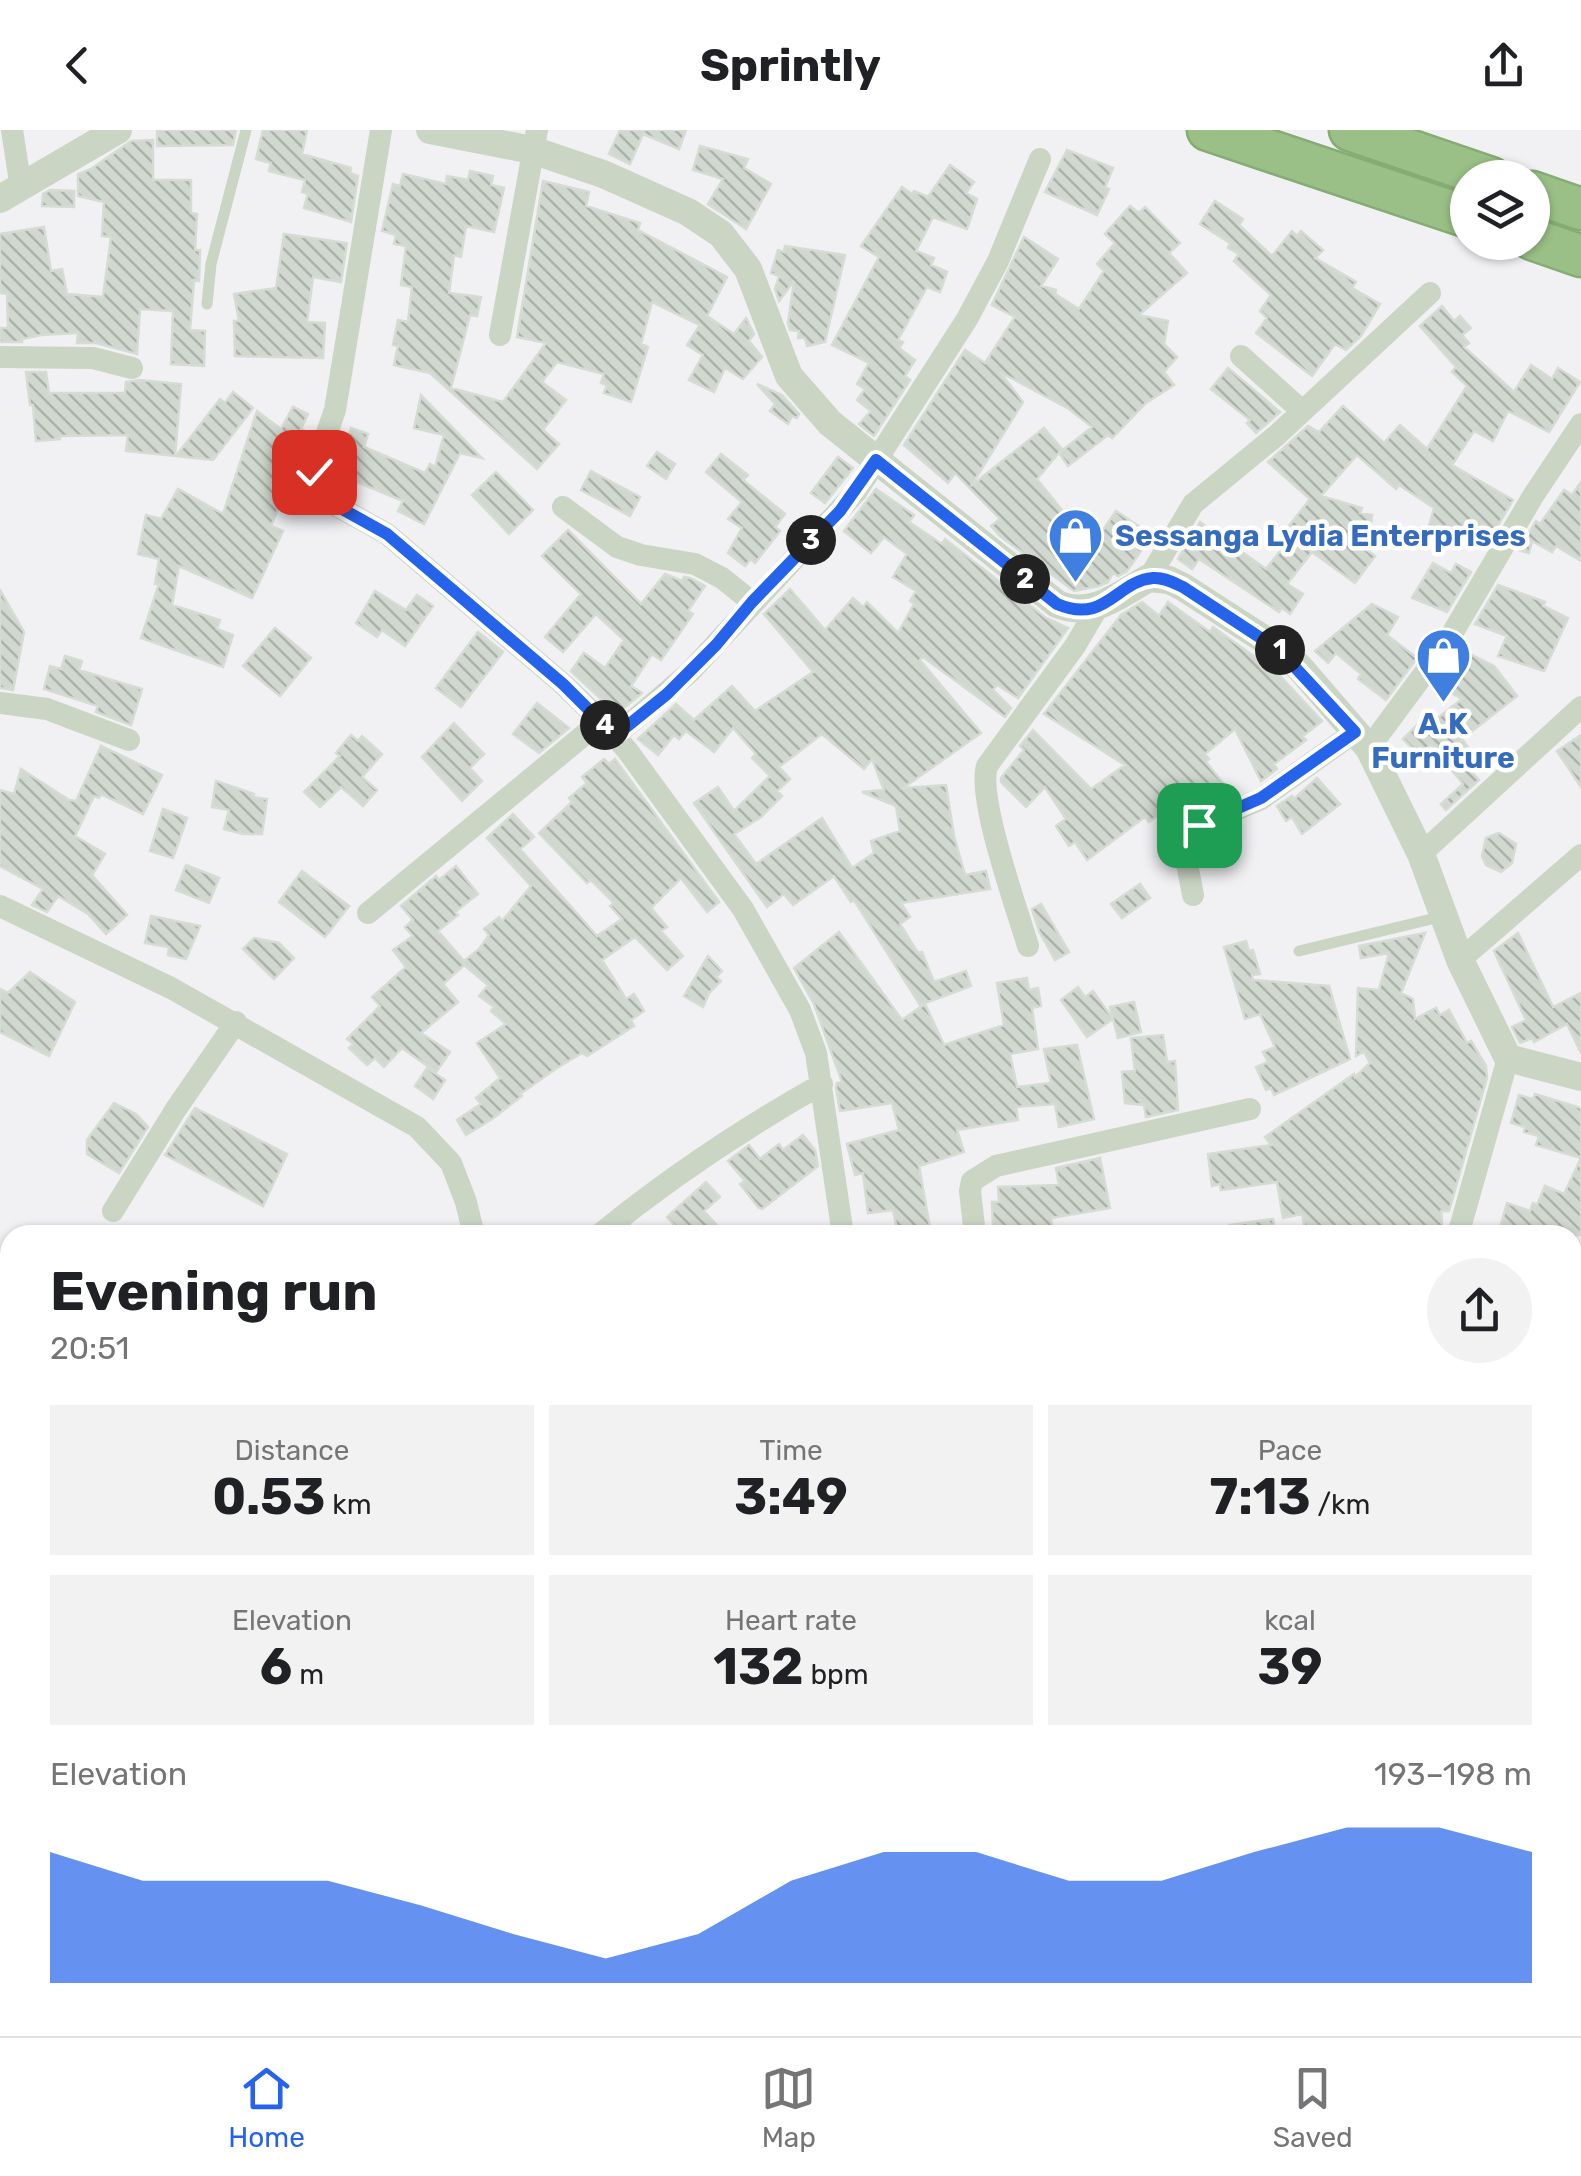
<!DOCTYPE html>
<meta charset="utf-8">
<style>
body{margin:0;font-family:Rubik,sans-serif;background:#f2f2f2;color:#202124;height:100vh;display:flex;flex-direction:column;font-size:38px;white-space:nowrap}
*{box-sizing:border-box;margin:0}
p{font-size:32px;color:#757577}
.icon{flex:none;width:55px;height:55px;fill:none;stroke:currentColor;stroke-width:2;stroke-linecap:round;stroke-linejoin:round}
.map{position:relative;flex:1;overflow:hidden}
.panel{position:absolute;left:0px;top:1095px;width:1582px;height:812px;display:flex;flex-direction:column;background:#fff;border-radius:30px 30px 0 0;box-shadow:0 2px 8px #0004}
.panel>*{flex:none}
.fabs{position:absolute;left:1450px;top:30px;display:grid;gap:20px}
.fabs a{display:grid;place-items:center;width:100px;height:100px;border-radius:50%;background:#fff;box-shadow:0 2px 8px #0004;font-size:50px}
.pin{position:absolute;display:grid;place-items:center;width:85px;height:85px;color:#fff;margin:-42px;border-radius:20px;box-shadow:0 5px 15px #0006}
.km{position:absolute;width:50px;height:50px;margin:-25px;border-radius:50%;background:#222;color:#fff;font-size:28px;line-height:50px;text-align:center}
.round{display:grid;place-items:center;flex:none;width:105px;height:105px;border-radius:52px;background:#f2f2f2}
.headline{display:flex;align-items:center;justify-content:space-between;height:170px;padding:0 50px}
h1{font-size:55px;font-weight:700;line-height:75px}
.metrics{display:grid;grid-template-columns:repeat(3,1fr);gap:15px;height:170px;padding:10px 50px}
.metrics div{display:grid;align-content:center;border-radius:0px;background:#f2f2f2;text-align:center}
.metrics b{font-size:50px;font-weight:700}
.metrics small{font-size:28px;font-weight:400}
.metrics p{font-size:28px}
.chart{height:280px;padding:20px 50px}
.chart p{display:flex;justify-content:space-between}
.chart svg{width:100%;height:180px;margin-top:10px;fill:#2563eb;opacity:.7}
header{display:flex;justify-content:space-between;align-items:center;height:130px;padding:0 50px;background:#fff;font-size:45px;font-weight:700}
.tab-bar{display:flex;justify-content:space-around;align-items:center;height:140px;border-top:2px solid #e0e0e0;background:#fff;font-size:28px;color:#757577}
.tab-bar a{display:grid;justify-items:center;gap:5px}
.tab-bar .current{color:#2563eb}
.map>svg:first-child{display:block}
.building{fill:url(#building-back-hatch);stroke:#d5dcd4;stroke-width:2.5;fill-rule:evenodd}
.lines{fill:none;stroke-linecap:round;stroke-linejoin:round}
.motorway-casing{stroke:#85ac72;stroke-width:45}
.service{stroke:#cad5c4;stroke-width:11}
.minor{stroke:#cad5c4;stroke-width:22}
.tertiary{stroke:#cad5c4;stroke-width:28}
.motorway{stroke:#9ac087;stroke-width:40}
.route-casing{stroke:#fff;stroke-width:20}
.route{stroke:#2563eb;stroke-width:12}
.labels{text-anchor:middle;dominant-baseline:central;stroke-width:9;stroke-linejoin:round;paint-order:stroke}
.shop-label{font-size:30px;font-weight:bold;fill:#366cbe;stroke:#fff;text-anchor:start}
</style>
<header><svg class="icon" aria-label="back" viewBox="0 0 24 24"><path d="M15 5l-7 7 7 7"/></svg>Sprintly<svg class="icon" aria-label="share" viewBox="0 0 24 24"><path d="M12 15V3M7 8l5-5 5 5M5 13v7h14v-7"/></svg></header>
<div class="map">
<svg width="1581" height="1906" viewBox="0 0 1581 1906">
<defs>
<pattern id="building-back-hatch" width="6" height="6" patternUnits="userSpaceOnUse" patternTransform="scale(2.5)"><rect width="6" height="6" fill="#d1d8cf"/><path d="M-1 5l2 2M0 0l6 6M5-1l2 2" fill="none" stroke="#acb2aa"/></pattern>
</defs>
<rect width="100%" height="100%" fill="#f1f0f3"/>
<path class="building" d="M157 0H236L233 15 157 16Z
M263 0H307L302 24 351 38 350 43 358 46 351 92 304 78 308 64 302 62 305 50 269 41 271 33 256 29Z
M620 0H686L679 19 643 4 630 34 609 24Z
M153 10V50H191V83L197 84 195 120H200L199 151 194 150 190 200 205 201 204 236 171 234 173 181 140 179 137 224 96 213H77L78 203 41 205 22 209V212H0V198H8L7 164 0 163V104L44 97 51 141 62 139 67 164 103 167 111 107 102 106 104 72 78 66V44L91 39 131 11Z
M700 16 748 29 744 38 771 54 746 99 708 74 723 49 693 40Z
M1067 20 1113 38 1105 57 1109 59 1097 85 1045 62Z
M950 35 974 52 966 63 977 69 967 99 933 87 916 121 934 128 931 135 947 142 940 162 927 157 898 210 903 212 899 218 915 230 905 246 910 250 874 306 859 294 871 281 857 270 865 259 857 254 869 233 832 215 879 127 861 116 902 57 912 64 914 61 928 67Z
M470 41 493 46 491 55 504 58 494 102 466 96 461 127 454 125 449 163 481 167 477 186 470 185 451 258 503 272 546 213 517 207 543 51 589 62 586 76 640 93 638 100 727 147 707 186 734 204 746 188 754 204 749 211 762 227 743 249 725 238 714 262 689 250 703 225 687 215 700 195 652 172 641 214 648 217 631 272 604 263 607 255 601 253 604 244 557 232 542 252 566 270 543 300 559 314 537 339 430 243 394 235 398 216 393 215 398 190 408 192 412 157 401 155 406 116 394 114 396 105 382 101 393 54 400 56 403 44 446 54 447 46 468 50Z
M50 60 74 61V77L42 76 43 64Z
M1215 71 1243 89 1239 95 1272 126 1292 101 1297 106 1301 101 1323 120 1315 128 1356 152 1352 158 1380 174 1361 206 1346 220 1335 214 1312 246 1256 203 1267 188 1260 181 1271 165 1234 131 1239 124 1228 118 1230 113 1200 94Z
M1130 76 1139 83 1145 77 1180 113 1169 123 1187 143 1139 185 1168 191 1164 214 1177 227 1164 242 1174 255 1146 273 1112 308 1108 305 1068 336 1059 323 1092 297 1069 279 1000 242 1023 272 971 356 1044 298 1062 319 1037 349 1073 394 1079 386 1101 403 1116 381 1152 405 1127 441 1118 446 1113 443 1108 452 1099 456 1074 461 1000 406 991 396 1000 389 955 343 948 353 904 315 965 220 985 233 1015 187 992 175 1024 107 1058 129 1041 156 1056 160 1055 164 1079 179 1104 141 1097 134 1115 113 1105 104Z
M284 104 347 113 341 152 313 147 307 192 325 193 323 228 235 226 234 191H239L234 164 276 158Z
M785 116 845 125 825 212 807 216 805 208H798L799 201 790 200 788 193 794 151 779 171 775 159 779 146 771 143 778 120 784 122Z
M1442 176 1454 191 1460 186 1471 198 1462 205 1469 213 1464 217 1514 262 1531 235 1552 249 1558 238 1580 252 1549 302 1508 281 1493 311 1474 301 1452 335 1513 370 1490 409 1460 397 1457 406 1429 396 1434 378 1399 355 1396 359 1357 325 1321 366 1362 378 1360 383 1372 385 1371 395 1357 413 1375 426 1355 453 1312 422 1287 454 1303 464 1290 484 1282 478 1279 482 1199 429 1192 439 1178 429 1200 392 1266 439 1292 406 1285 401 1310 369 1268 332 1308 296 1319 302 1343 276 1384 313 1400 295 1427 319 1467 256 1452 242 1456 237 1420 196Z
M1228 238 1280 282 1256 303 1247 293 1250 290 1211 259Z
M26 242H46L49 263H125L126 252 140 250 181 254 175 326 126 321 128 305 60 306V309L36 311 33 275H30Z
M757 254 782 265 799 284 797 288 792 286 788 294 770 281 775 274Z
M233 262 253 278 213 330 176 326 220 269 225 273Z
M421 265 482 328 460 323 424 394 398 381 403 371 352 350 349 359 332 353 351 298 368 304 364 317 425 343 430 334 435 337 444 305 414 298Z
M293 277 308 284 301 299 311 304 292 344 299 349 294 364 286 361 271 396 283 401 252 468 179 436 172 475 220 490 217 499 233 505 223 537 141 508 159 454H155L159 429 138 424 146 385 161 389 178 359 223 384 257 281 281 299Z
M657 322 675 334 666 349 647 336Z
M721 324 748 345 743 350 785 384 775 397 780 401 755 433 751 429 745 436 728 423 742 398 728 389 742 372 706 342Z
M838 327 853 338 825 373 811 363Z
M591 341 640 367 630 386 581 360Z
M496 342 533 380 509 404 472 365Z
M1581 352V431L1556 416 1552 422 1532 411 1529 423 1519 420 1536 391 1540 394 1564 360 1572 365Z
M876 359 914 385 909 392 942 414 945 409 1046 488 1068 498 1018 568 997 555 993 560 1011 578 1005 587 923 527 920 530 981 603 903 658 946 655 954 706 965 745 986 741 990 759 901 773 910 787 900 794 918 823 922 822 934 852 966 841 971 856 920 875 854 770 851 772 834 746 793 775 784 764 767 777 694 673 718 657 734 681 770 646 752 628 756 624 733 598 714 622 686 601 679 609 674 605 658 625 638 609 676 574 694 590 732 556 755 581 813 542 764 484 790 459 825 500 853 468 863 477 867 472 898 503 914 474 910 471 916 461 893 447 907 424 884 407 871 423 844 401ZM822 604 864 639 872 629 884 660 862 662 896 676 900 701 871 711 874 723 852 738 822 688 756 734 734 704 761 687 782 666 777 661 790 649 779 637Z
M568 400 641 474 665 444 682 451 684 447 690 448 705 456 688 481 693 484 661 530 652 524 631 556 642 563 617 584 571 541 584 523 605 538 624 510 596 484 563 522 545 507 581 464 542 426Z
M1433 433 1451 443 1456 434 1471 442 1447 482 1412 468Z
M1498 455 1545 472 1543 476 1568 488 1544 541 1498 526 1507 506 1475 494Z
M0 460 24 502 13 560 0 558Z
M375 461 406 480 417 465 433 476 405 516 382 500 377 507 356 493Z
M1142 472 1159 486 1168 472 1210 502 1213 497 1262 532 1268 533 1322 591 1303 606 1306 610 1274 634 1277 639 1261 651 1235 599 1205 624 1209 629 1206 632 1223 653 1202 670 1194 659 1149 692 1145 687 1087 730 1075 712 1069 716 1056 696 1066 689 1045 657 1026 677 1001 652V648L1024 620 1020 616 1033 600 1091 659 1125 635 1044 584 1121 485Z
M1372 474 1398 487 1387 505 1417 528 1386 570 1358 549 1361 544 1336 523 1328 533 1315 521Z
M275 498 311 528 280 566 243 536Z
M478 502 503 522 461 577 436 558Z
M1460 519 1494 536 1517 566 1462 609 1479 632 1470 640 1479 650 1446 680 1441 674 1463 654 1431 614 1420 626 1403 609 1421 591 1426 597 1462 569 1435 554 1443 547Z
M65 526 82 531 79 540 142 559 131 595 96 582 98 576 44 559 50 536 61 539Z
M537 573 569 598 539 623 513 604Z
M454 593 484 624 470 638 482 651 462 671 422 627Z
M351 605 358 611 362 606 382 624 362 647 377 660 363 676 341 657 320 677 304 662 340 626 336 623Z
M1581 605V657L1557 621Z
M101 616 162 645 143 684 101 664 99 668 94 666 75 706 105 724 92 745 127 785 106 804 88 784 58 766 47 782 32 775 43 759 0 736V660L14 664 21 639 69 670 76 671Z
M604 629 609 634 615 629 719 772 707 782 681 748 651 778 667 797 661 801 683 826 667 840 635 807 602 830 626 869 634 864 644 881 631 890 634 896 587 926 582 923 557 938 520 964 522 966 492 989 466 1005 457 990 481 974 476 968 500 948 477 913 506 894 491 881 494 877 479 866 488 855 464 835 443 854 458 872 421 903 450 922 436 942 402 918 384 937 375 928 367 935 349 918 353 914 347 909 380 876 372 867 406 837 393 820 413 806 405 797 413 790 401 776 436 746 439 750 456 736 478 764 455 782 458 785 438 801 464 831 479 819 489 805 484 799 499 787 502 791 531 756 487 708 513 684 534 707 520 719 597 806 622 789 610 776 614 773 591 750 587 753 539 703 572 672 569 668 587 653 582 647Z
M1317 648 1340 674 1302 704 1292 687 1286 691 1277 676 1292 666 1294 669Z
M216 651 254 664 253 667 267 669 262 704H243L224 699 229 680 212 677Z
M163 679 187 688 173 728 150 721Z
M1499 703 1516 714 1512 733 1501 742 1486 735 1482 726 1486 708Z
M186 735 219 748 209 773 176 760Z
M302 741 349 776 325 807 279 772Z
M1140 754 1150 768 1122 788 1111 774Z
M1041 774 1069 822 1055 830 1039 801 1032 779Z
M151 786 200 796 186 829 168 825 169 817 145 813Z
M839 802 902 890 925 874 944 915 1004 895 997 853 1027 848 1029 860 1038 858 1041 876 1032 878 1038 919 1010 924 1017 957 1051 953 1044 919 1077 915 1094 989 1059 997 1055 974 1016 977 1018 990 957 1000 964 1022 919 1036 931 1103 898 1105 893 1080 868 1083 863 1043 855 1045 847 1014 899 1000 892 973 840 981 836 957 837 953 842 952 814 874 794 838Z
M1425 803 1401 863 1413 869 1415 889 1436 878 1440 885 1449 880 1467 913 1471 911 1486 936 1487 948 1449 1081H1441L1443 1105H1306L1302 1084 1283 1088 1277 1052 1221 1060 1220 1054 1212 1056 1208 1024 1271 1015 1265 1007 1354 944 1355 947 1370 933 1364 922 1356 926 1358 858 1379 860 1389 823 1361 828 1359 816Z
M1518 803 1553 877 1581 863V923L1567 894 1534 912 1532 908 1520 913 1512 897 1526 890 1494 821Z
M254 808 279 813 294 828 274 849 243 819Z
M1246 811 1249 821 1253 820 1260 844 1252 845 1253 850 1329 856 1350 929 1274 965 1271 958 1266 960 1256 937 1268 932 1263 922 1275 917 1260 884 1245 889 1224 817Z
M708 826 722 841 716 847 721 851 709 863 703 877 684 866Z
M30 842 75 872 49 926 0 902V859L8 863Z
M1078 857 1085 867 1093 861 1113 889 1087 907 1061 870Z
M1134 872 1141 902 1118 908 1110 877Z
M1163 905 1167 932 1175 931 1178 980 1146 987 1144 975 1125 973 1122 942 1135 941 1131 908Z
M427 938 445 950 433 969 415 956Z
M1535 964 1581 978V1105H1511L1499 1101 1507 1073 1530 1081 1533 1073 1537 1075 1545 1056 1564 1064 1581 1028 1536 1015 1539 1006 1524 1002 1525 997 1511 993 1519 965 1533 969Z
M114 973 136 984 148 997 119 1043 87 1024V1010Z
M195 978 287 1024 263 1076 165 1025Z
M803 1005 815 1020 818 1036 762 1079 758 1077 740 1054 745 1051 728 1031 749 1015 760 1029 779 1014 783 1020Z
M1100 1028 1110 1078 1051 1088 1053 1105H1006L1004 1096 993 1097 992 1072H999L998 1057 1059 1055 1056 1038Z
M706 1052 720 1067 704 1081 726 1105H683L667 1087Z
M1273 1089 1276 1105H1230L1229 1095Z"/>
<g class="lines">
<defs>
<path id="motorway" d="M1208 0 1468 87
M1350 0 1491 48
M1532 62 1581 79
M1532 109 1581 126"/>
</defs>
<use href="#motorway" class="motorway-casing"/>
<path class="service" d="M207 174 211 134 246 0
M1299 821 1444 786"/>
<path class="minor" d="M12 0 21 58
M381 0 335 280 313 343 316 360 326 370 387 404 563 554 601 591 627 620 743 779 800 880 816 923 843 1105
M500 205 537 0
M1241 226 1302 281
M0 227 93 228 132 238
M563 377 617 417 641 425 695 434 722 448 752 472
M1149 448 1193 374 1277 305 1430 163
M0 573 47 579 129 610
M615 606 690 542 856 362 967 189 998 131 1040 29
M1369 618 1446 514 1533 366 1581 294
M1421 724 1581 577
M1193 765 1182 708 1199 695 1261 669 1355 602
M0 776 171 858 417 997 451 1033 466 1072 474 1105
M368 783 601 591
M1028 816C1017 779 977 668 987 636L1075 516 1098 477
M1460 830 1581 725
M113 1081 176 979 236 892
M599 1105C669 1048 744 998 822 954
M975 1105 970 1061 972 1051 996 1036 1250 979
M1458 1105 1508 928
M1572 1241 1581 1235
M1572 1446 1581 1449
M0 1675 10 1680
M0 1828 10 1830
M47 1898 48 1906
M187 1898 214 1906
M984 1898 1002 1906
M1438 1898 1469 1906
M506 1906 513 1898
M645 1906 657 1898
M1236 1906 1238 1898
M1376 1906 1378 1898"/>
<path class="tertiary" d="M430 0 532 20 603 44 688 82 721 104 748 139 789 246 830 293 1057 474C1092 489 1120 464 1149 448L1169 450 1183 457 1279 519 1300 538 1369 618 1421 724 1460 830 1508 928 1581 947
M0 69 118 0"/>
<use href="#motorway" class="motorway"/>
</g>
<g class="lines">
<defs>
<path id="route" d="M314 342 316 360 326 370 387 404 563 554 615 606 667 564 716 515 752 472 840 381 876 330 1057 474C1106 495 1116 451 1153 448 1164 447 1174 453 1183 457L1279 520 1355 602 1261 668 1199 695"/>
</defs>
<use href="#route" class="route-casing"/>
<use href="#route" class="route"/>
</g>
<defs>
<symbol id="shop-pin" viewBox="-11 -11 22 30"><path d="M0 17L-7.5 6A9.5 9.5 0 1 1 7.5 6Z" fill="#3f7fe0" stroke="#fff"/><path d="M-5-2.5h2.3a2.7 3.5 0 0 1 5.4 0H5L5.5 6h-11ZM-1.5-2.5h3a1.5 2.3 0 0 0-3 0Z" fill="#fff"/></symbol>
</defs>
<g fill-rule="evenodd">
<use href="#shop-pin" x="1044" y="374" width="63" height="86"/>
<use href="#shop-pin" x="1412" y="494" width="63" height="86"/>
</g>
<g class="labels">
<g class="shop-label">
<text x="1115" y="406">Sessanga Lydia Enterprises</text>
<text x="1443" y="594" text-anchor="middle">A.K<tspan x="1443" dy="34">Furniture</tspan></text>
</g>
</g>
</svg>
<div class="fabs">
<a><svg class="icon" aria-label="layers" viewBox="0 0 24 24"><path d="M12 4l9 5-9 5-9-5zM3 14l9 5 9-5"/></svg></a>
</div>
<div class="pin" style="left:1199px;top:695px;background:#1e9e55"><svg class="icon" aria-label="arrive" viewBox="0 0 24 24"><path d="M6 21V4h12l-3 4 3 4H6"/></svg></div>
<div class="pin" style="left:314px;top:342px;background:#d93025"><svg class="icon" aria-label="check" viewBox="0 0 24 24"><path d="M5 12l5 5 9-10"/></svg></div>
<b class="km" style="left:1280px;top:520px">1</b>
<b class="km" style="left:1025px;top:449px">2</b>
<b class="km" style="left:811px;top:410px">3</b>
<b class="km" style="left:605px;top:595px">4</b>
<section class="panel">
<div class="headline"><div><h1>Evening run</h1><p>20:51</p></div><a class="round"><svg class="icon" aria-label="share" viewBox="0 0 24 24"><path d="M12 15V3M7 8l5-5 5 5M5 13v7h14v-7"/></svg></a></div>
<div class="metrics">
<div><p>Distance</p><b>0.53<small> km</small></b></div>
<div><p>Time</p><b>3:49</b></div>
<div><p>Pace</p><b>7:13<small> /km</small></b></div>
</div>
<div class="metrics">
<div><p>Elevation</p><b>6<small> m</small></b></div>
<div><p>Heart rate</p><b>132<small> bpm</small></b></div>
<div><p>kcal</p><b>39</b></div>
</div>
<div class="chart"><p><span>Elevation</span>193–198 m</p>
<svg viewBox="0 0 160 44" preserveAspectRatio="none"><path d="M0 44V12L10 19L20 19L30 19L40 25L50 32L60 38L70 32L80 19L90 12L100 12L110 19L120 19L130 12L140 6L150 6L160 12V44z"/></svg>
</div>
</section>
</div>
<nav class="tab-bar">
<a class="current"><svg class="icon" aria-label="home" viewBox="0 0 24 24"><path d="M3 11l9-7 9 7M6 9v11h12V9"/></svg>Home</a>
<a><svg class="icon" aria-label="map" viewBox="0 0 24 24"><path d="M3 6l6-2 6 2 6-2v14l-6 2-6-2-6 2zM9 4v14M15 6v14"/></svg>Map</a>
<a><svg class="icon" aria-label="saved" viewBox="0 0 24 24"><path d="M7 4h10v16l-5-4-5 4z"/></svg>Saved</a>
</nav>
